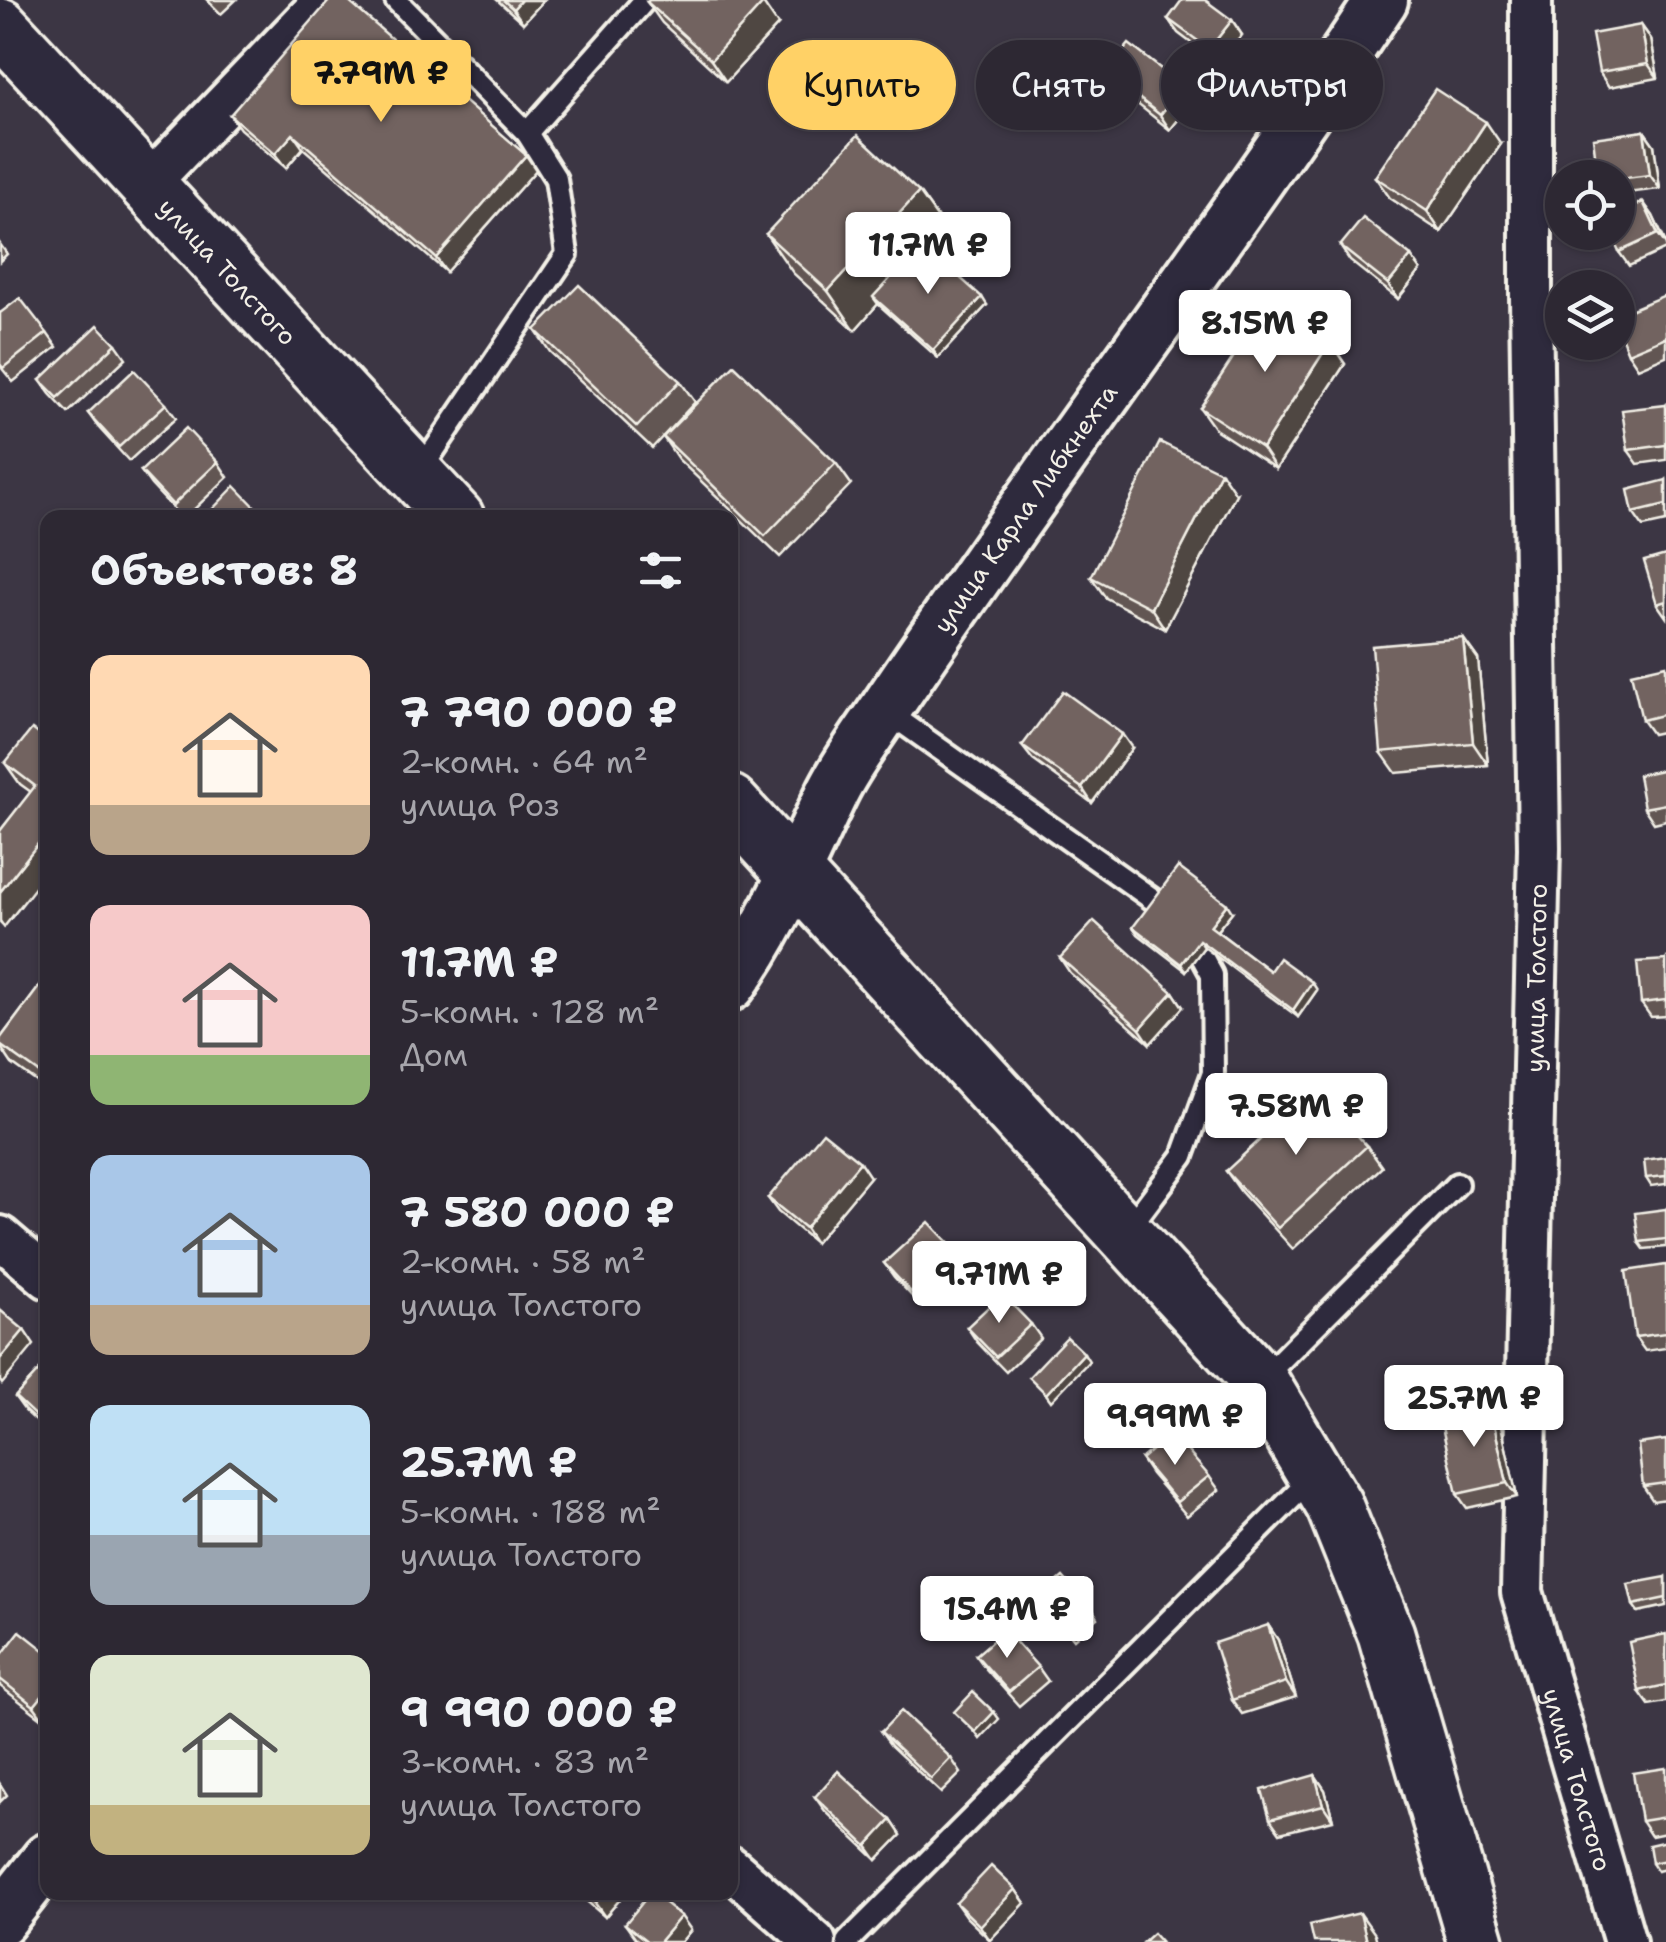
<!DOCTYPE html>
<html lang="ru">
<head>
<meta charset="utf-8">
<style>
	:root { --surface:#2d2833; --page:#35303b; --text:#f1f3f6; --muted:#a7a6ac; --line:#48444e; --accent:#ffd166 }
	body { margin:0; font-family:"Shantell Sans",sans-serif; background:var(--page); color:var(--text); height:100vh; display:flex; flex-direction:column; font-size:38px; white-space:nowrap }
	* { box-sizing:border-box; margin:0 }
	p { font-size:32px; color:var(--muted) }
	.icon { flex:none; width:55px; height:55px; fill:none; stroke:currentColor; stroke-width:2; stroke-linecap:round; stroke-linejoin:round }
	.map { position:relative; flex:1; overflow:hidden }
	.details { position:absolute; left:40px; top:510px; width:698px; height:1390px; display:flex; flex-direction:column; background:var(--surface); border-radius:20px; box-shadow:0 2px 8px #0004,0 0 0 2px var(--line) }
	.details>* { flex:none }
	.banner { position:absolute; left:768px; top:40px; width:748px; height:90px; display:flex; gap:20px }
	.fabs { position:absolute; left:1545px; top:160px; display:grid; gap:20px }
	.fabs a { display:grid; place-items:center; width:90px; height:90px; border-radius:50%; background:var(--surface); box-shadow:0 2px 8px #0004,0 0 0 2px var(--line); font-size:50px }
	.price { position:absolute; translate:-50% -85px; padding:0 22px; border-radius:10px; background:#fff; color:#222; font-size:32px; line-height:65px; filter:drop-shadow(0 2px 5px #0008) }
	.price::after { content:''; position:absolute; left:50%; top:60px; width:30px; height:22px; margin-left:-15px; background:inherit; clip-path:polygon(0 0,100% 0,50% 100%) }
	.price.selected { background:var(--accent); color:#111 }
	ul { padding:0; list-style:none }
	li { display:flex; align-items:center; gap:30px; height:250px; padding:0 50px }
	li span { display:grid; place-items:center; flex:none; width:280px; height:200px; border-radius:20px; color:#555 }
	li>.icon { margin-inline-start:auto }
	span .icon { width:120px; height:120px; fill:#fffc; stroke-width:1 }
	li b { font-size:42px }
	h2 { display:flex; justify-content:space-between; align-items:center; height:120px; padding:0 50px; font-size:42px }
	.pill { padding:0 35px; border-radius:45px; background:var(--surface); box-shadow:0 2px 8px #0004,0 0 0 2px var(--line); font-size:35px; line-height:90px }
	.pill.selected { background:var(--accent); color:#111 }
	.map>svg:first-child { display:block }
</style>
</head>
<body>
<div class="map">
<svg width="1666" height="1942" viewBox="0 0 1666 1942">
	<rect width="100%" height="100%" fill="#3c3644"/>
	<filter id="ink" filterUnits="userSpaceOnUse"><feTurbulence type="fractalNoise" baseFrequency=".01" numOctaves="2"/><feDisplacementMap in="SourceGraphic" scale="20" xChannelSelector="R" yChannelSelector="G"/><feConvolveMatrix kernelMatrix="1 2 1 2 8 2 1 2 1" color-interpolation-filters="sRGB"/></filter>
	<g filter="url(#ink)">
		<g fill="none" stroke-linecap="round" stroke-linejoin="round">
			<g stroke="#f4f1e8" stroke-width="28">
				<g id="service">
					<polyline points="396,0 527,133 556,179 567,254 418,474"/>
					<polyline points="527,133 645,0"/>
					<polyline points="886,711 1182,920 1212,975 1213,1073 1183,1156 1126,1232"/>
					<polyline points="1262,1379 1457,1184"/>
					<polyline points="847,1942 1313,1477"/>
				</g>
			</g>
			<g stroke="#f4f1e8" stroke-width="48">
				<g id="minor">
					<path id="s1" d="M1531 0V298L1539 848 1522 1592 1625 1942"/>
					<polyline points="147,185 325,0"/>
					<polyline points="0,1237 48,1278"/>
					<polyline points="730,1867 815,1942"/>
				</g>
			</g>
			<g stroke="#f4f1e8" stroke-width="58">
				<g id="tertiary">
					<path id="s2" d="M730 985C773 926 801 857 833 791 847 763 868 735 886 708 1047 469 1222 240 1382 0"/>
					<polyline points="0,1920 48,1859"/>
				</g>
			</g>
			<g stroke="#f4f1e8" stroke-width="62">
				<g id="secondary">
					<path id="s3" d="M0 26 456 518"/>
					<polyline points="730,803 1260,1381 1334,1505 1386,1634 1476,1942"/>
				</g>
			</g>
			<use href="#service" stroke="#2f2a3d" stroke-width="20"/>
			<use href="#minor" stroke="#2f2a3d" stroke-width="40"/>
			<use href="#tertiary" stroke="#2f2a3d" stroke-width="50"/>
			<use href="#secondary" stroke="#2f2a3d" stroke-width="55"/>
		</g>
		<g fill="#625653" stroke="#f4f1e8" stroke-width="2.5">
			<polygon points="207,0 236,0 221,14"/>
			<polygon points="497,0 544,0 523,23"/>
			<polygon points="647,2 778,25 726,82 662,23"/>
			<polygon points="1168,19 1232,20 1242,35 1219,64 1178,33"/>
			<polygon points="1641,25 1651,39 1658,78 1609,87 1599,72"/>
			<polygon points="1106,72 1193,101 1170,130 1116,87"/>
			<polygon points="230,115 536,170 446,272 303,148 286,168 240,129"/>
			<polygon points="1644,131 1654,145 1660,189 1618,194 1618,178"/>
			<polygon points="1501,144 1441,232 1390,198 1375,177"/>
			<polygon points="919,192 947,231 929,250 987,305 938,358 878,304 855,330 793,273 766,234"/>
			<polygon points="1643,202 1653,216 1666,243 1666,249 1629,266 1619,252"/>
			<polygon points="0,244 7,254 0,261"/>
			<polygon points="1340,246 1421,270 1398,299 1350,261"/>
			<polygon points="1666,296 1666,356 1638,368 1628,353"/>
			<polygon points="0,313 47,333 57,347 13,382 0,366"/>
			<polygon points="535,330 680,381 695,402 652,448 550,352"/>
			<polygon points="1330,342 1345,364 1276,469 1215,429 1200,408"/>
			<polygon points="116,344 126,358 68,413 50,394 40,380"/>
			<polygon points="166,404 176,418 129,461 98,427 88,413"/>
			<polygon points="1666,405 1666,460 1638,464 1628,450"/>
			<polygon points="663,437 836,463 851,484 780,557 678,459"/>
			<polygon points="218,462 228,477 185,518 182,518 151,485 141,471"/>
			<polygon points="1666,480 1666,522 1643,527 1633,513"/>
			<polygon points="1236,494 1165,629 1106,598 1091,577"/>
			<polygon points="1666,555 1666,617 1657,604"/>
			<polygon points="1463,638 1478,659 1488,765 1396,773 1381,752"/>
			<polygon points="1666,665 1666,731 1652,734 1642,720"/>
			<polygon points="48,741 4,927 0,923 0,831 31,792 20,784 5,763"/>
			<polygon points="1022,746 1132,748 1092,803 1033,760"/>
			<polygon points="1666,769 1666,820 1654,823 1644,808"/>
			<polygon points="1232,912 1217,931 1270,971 1317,990 1298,1017 1204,947 1186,971 1138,934 1133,927"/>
			<polygon points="1060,958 1173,992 1183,1007 1150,1044 1070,973"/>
			<polygon points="1666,960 1666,1016 1651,1017 1641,1003"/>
			<polygon points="48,975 48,1090 12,1064 0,1046 0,1039"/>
			<polygon points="1367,1146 1382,1167 1293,1249 1241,1192 1226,1171"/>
			<polygon points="1666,1157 1666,1184 1651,1186 1646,1178"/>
			<polygon points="870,1177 815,1243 778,1212 768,1198"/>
			<polygon points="1666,1209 1666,1247 1644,1249 1639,1242"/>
			<polygon points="956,1251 966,1265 921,1306 894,1277 884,1263"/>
			<polygon points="1666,1265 1666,1348 1645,1351 1635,1337"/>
			<polygon points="1031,1324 1041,1338 1006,1372 977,1342 967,1327"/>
			<polygon points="47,1362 48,1432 25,1411 15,1397"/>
			<polygon points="1490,1407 1500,1421 1517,1497 1467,1508 1457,1494"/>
			<polygon points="1666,1440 1666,1499 1653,1501 1643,1486"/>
			<polygon points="1141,1459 1209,1476 1219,1490 1187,1516 1151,1474"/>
			<polygon points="1666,1577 1666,1606 1638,1612 1633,1605"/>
			<polygon points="1039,1597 1093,1610 1098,1618 1074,1639"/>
			<polygon points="1268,1625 1278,1640 1296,1697 1242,1714 1232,1700"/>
			<polygon points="1666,1634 1666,1702 1649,1705 1639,1691"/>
			<polygon points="976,1655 1038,1667 1048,1681 1019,1706 986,1669"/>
			<polygon points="0,1657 44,1720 0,1686"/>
			<polygon points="881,1732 951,1758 961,1773 941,1793 891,1746"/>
			<polygon points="1666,1768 1666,1833 1651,1836 1641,1821"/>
			<polygon points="1315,1775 1325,1790 1333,1820 1280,1833 1270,1819"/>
			<polygon points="0,1784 7,1795 0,1802"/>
			<polygon points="815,1797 891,1820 901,1835 877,1860 825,1811"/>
			<polygon points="1666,1841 1666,1869 1657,1871 1652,1863"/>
			<polygon points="1015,1889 1025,1903 990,1940 966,1917 956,1903"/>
			<polygon points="576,1892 626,1892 605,1917"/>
			<polygon points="625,1924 691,1930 681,1942 640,1942 635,1938"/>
		</g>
		<g fill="#504643" stroke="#f4f1e8" stroke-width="2.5">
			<polygon points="521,0 544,0 523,23 513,9"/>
			<polygon points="763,3 778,25 726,82 711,60"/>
			<polygon points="1232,20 1242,35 1219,64 1209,49"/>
			<polygon points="1641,25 1651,39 1658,78 1648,64"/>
			<polygon points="1183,86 1193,101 1170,130 1160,115"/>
			<polygon points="1486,122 1501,144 1441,232 1427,211"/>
			<polygon points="1644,131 1654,145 1660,189 1650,175"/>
			<polygon points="293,134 303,148 286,168 275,154"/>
			<polygon points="526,155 536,170 446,272 436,258"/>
			<polygon points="919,192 947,231 880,303 873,297 878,304 855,330 828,291"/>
			<polygon points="1643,202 1653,216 1666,245 1658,234"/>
			<polygon points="1411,256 1421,270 1398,299 1388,284"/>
			<polygon points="982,297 987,305 938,358 933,350"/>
			<polygon points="1330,342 1345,364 1276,469 1262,448"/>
			<polygon points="1221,472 1236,494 1165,629 1151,608"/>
			<polygon points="1463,638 1478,659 1488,765 1473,743"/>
			<polygon points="1122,734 1132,748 1092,803 1082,788"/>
			<polygon points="48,831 48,871 4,927 0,921 0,892"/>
			<polygon points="1227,904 1232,912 1215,933 1210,926"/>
			<polygon points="1199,940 1204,947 1186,971 1181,964"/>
			<polygon points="1312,982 1317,990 1298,1017 1293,1010"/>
			<polygon points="1173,992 1183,1007 1150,1044 1140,1029"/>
			<polygon points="860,1162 870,1177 815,1243 805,1228"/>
			<polygon points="24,1330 34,1345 2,1384 0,1381 0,1359"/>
			<polygon points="1084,1353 1089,1361 1051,1401 1046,1394"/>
			<polygon points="1490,1407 1500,1421 1517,1497 1507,1483"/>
			<polygon points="1268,1625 1278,1640 1296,1697 1286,1682"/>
			<polygon points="48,1689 48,1716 44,1720 34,1706"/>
			<polygon points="994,1712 999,1719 980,1739 975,1732"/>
			<polygon points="1315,1775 1325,1790 1333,1820 1323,1805"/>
			<polygon points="891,1820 901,1835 877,1860 867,1846"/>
			<polygon points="1015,1889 1025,1903 990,1940 980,1926"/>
			<polygon points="604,1892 626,1892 605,1917 595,1903"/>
			<polygon points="1360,1913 1375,1934 1377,1942 1367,1942"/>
			<polygon points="681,1916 691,1930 681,1942 659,1942"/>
		</g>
		<g fill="#726460" stroke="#f4f1e8" stroke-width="2.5">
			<polygon points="330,0 347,0 526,155 436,258 293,134 275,154 230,115"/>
			<polygon points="503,0 521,0 513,9"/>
			<polygon points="649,0 760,0 763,3 711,60 647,2"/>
			<polygon points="1182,0 1205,0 1232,20 1209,49 1168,19"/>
			<polygon points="1641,25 1648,64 1599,72 1592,34"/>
			<polygon points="1129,44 1183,86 1160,115 1106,72"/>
			<polygon points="1435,89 1486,122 1427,211 1375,177"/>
			<polygon points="1644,131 1650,175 1618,179 1598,178 1593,138"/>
			<polygon points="858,135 919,192 828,291 766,234"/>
			<polygon points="1643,202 1658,234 1619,252 1610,232 1618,232 1618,214"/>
			<polygon points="1363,218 1411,256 1388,284 1340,246"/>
			<polygon points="922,244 982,297 933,350 873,297"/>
			<polygon points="579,285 680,381 637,427 535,330"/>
			<polygon points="1665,295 1666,337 1628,353 1618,329 1618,315"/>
			<polygon points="20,298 47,333 3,368 0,364 0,313"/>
			<polygon points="1269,303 1330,342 1262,448 1200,408"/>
			<polygon points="98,325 116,344 58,398 40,380"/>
			<polygon points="734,365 836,463 765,536 663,437"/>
			<polygon points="134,370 166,404 119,447 88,413"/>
			<polygon points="1666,405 1666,445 1628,450 1622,410"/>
			<polygon points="186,428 218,462 173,505 141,471"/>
			<polygon points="1160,442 1221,472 1151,608 1091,577"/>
			<polygon points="1666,480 1666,505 1633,513 1628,490"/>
			<polygon points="235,486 266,518 204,518"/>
			<polygon points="1666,555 1666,601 1657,604 1644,561"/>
			<polygon points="1463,638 1473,743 1381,752 1372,646"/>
			<polygon points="1666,665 1666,714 1642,720 1631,673"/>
			<polygon points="1063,691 1122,734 1082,788 1022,746"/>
			<polygon points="32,729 48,741 48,831 0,892 0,831 35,786 5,763"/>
			<polygon points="1666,769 1666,804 1644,808 1638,775"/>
			<polygon points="1178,867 1227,904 1210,926 1270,971 1279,958 1312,982 1293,1010 1199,940 1181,964 1133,927"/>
			<polygon points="1094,921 1173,992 1140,1029 1060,958"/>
			<polygon points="1666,960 1666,1000 1641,1003 1637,962"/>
			<polygon points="48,975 48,1079 0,1045 0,1039"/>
			<polygon points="1315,1089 1367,1146 1278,1228 1226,1171"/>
			<polygon points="823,1132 860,1162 805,1228 768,1198"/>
			<polygon points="1666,1157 1666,1176 1646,1178 1644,1160"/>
			<polygon points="1666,1209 1666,1239 1639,1242 1635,1213"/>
			<polygon points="929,1222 956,1251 911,1292 884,1263"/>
			<polygon points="1666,1265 1666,1333 1635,1337 1626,1271"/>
			<polygon points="1002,1294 1031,1324 996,1357 967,1327"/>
			<polygon points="0,1310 24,1330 0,1359"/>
			<polygon points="1067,1337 1084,1353 1046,1394 1029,1377"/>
			<polygon points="47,1362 48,1423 45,1425 15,1397"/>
			<polygon points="1490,1407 1507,1483 1457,1494 1440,1418"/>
			<polygon points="1172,1433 1209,1476 1177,1502 1141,1459"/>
			<polygon points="1666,1440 1666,1483 1643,1486 1638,1444"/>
			<polygon points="1063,1577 1093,1610 1069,1632 1039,1597"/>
			<polygon points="1666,1577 1666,1598 1633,1605 1628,1584"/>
			<polygon points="1268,1625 1286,1682 1232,1700 1214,1643"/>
			<polygon points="1005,1630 1038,1667 1009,1692 976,1655"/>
			<polygon points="20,1631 48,1653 48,1689 34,1706 0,1679 0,1657"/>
			<polygon points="1666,1634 1666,1685 1639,1691 1629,1642"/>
			<polygon points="973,1692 994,1712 975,1732 954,1712"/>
			<polygon points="901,1711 951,1758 931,1779 881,1732"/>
			<polygon points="1666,1768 1666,1817 1641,1821 1633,1773"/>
			<polygon points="838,1771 891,1820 867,1846 815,1797"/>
			<polygon points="1315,1775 1323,1805 1270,1819 1262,1790"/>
			<polygon points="1666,1841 1666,1860 1652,1863 1649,1845"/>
			<polygon points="991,1866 1015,1889 980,1926 956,1903"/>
			<polygon points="583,1892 604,1892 595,1903"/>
			<polygon points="651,1892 681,1916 659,1942 648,1942 625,1924"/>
			<polygon points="1360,1913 1367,1942 1314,1942 1310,1925"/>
			<polygon points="1153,1933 1161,1942 1143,1942"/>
		</g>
	</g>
	<g text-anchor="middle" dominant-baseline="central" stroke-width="8" stroke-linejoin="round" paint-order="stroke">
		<g font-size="25" fill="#f4f1e8" stroke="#2f2a3d">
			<text stroke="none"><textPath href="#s3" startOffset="335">улица Толстого</textPath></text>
			<text stroke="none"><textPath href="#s2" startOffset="562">улица Карла Либкнехта</textPath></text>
			<text transform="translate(1536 978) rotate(-89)">улица Толстого</text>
			<text stroke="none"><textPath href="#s1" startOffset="1788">улица Толстого</textPath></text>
		</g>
	</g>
</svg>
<div class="fabs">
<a><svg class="icon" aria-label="locate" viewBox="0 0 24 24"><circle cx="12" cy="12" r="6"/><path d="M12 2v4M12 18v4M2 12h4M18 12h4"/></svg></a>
<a><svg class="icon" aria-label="layers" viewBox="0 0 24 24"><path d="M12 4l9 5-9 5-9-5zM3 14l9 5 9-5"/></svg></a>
</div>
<b class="price selected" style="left:381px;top:125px">7.79M ₽</b>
<b class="price" style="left:928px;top:297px">11.7M ₽</b>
<b class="price" style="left:1265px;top:375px">8.15M ₽</b>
<b class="price" style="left:1296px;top:1158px">7.58M ₽</b>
<b class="price" style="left:999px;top:1326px">9.71M ₽</b>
<b class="price" style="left:1474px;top:1450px">25.7M ₽</b>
<b class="price" style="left:1175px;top:1468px">9.99M ₽</b>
<b class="price" style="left:1007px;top:1661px">15.4M ₽</b>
<div class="banner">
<a class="pill selected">Купить</a>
<a class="pill">Снять</a>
<a class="pill">Фильтры</a>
</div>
<section class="details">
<h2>Объектов: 8<svg class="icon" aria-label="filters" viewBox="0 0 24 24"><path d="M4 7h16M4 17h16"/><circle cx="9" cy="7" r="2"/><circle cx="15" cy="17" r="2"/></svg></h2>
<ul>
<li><span style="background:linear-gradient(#ffd9b3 75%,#b9a48a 0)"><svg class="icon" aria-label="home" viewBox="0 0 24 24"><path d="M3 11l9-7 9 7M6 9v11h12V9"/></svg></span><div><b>7 790 000 ₽</b><p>2-комн. · 64 m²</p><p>улица Роз</p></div></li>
<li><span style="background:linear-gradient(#f6c9c9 75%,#8fb573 0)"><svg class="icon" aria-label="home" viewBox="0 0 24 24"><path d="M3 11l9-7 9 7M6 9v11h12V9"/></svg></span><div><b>11.7M ₽</b><p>5-комн. · 128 m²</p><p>Дом</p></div></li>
<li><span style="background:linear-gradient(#a9c7e8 75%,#b9a48a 0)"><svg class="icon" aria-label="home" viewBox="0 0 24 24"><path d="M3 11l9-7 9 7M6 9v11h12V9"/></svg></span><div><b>7 580 000 ₽</b><p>2-комн. · 58 m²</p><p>улица Толстого</p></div></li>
<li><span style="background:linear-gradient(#bfe0f5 65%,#9aa5b1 0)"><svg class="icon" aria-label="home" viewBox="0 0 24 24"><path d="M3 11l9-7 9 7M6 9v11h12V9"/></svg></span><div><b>25.7M ₽</b><p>5-комн. · 188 m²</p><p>улица Толстого</p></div></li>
<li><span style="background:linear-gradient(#dfe7d0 75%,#c2b280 0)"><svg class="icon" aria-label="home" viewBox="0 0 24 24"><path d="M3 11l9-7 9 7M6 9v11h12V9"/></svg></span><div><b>9 990 000 ₽</b><p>3-комн. · 83 m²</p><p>улица Толстого</p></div></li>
</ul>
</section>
</div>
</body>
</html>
